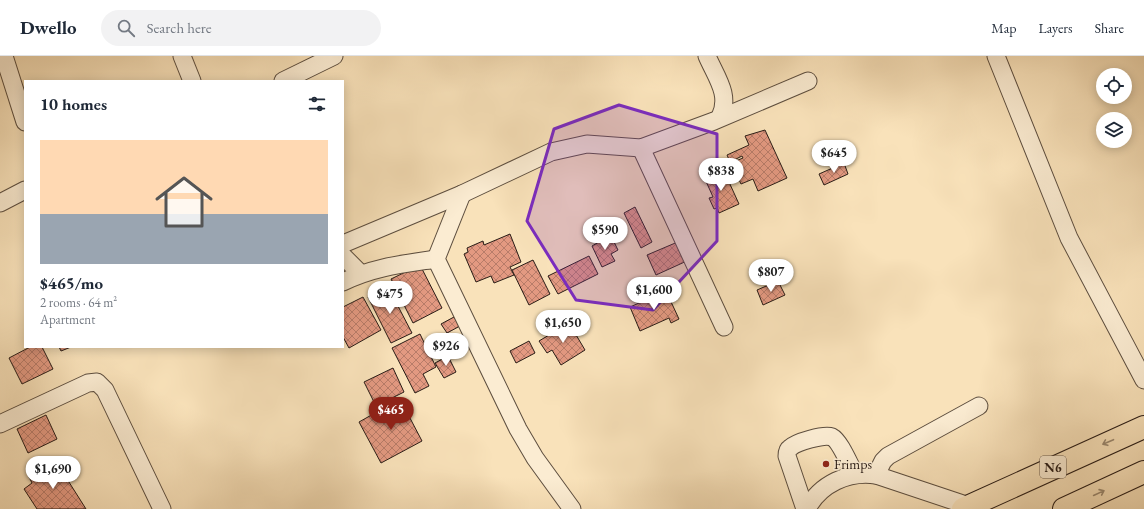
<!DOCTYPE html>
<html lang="en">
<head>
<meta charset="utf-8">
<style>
	:root { --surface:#fff; --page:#f2f2f3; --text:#1f2937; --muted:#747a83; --line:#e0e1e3; --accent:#8f2418 }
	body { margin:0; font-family:"EB Garamond",serif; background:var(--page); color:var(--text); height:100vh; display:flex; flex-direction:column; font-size:15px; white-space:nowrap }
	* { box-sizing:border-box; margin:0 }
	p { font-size:13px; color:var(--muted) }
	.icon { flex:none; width:22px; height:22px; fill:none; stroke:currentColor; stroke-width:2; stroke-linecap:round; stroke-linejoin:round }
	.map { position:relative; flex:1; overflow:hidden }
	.sheet { position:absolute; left:24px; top:24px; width:320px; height:268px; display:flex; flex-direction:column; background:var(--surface); border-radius:0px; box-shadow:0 2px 10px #0003 }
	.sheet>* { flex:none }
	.controls { position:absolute; left:1096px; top:12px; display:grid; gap:8px }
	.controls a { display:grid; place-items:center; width:36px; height:36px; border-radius:50%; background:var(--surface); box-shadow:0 2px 10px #0003; font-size:20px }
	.price { position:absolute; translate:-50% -34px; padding:0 9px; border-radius:14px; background:#fff; color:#222; font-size:13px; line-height:26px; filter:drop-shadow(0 1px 2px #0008) }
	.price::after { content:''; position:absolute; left:50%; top:24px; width:12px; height:9px; margin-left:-6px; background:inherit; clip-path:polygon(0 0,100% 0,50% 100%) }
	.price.selected { background:var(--accent); color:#fff }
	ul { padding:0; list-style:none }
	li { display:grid; align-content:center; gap:8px; height:212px; padding:0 16px }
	li span { display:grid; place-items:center; height:124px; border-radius:0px; color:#555 }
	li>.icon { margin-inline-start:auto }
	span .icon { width:72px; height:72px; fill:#fffc; stroke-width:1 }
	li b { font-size:17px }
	h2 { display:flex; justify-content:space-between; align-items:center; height:48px; padding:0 16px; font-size:17px }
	header { display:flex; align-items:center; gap:24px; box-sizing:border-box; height:56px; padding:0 20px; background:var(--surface); border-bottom:1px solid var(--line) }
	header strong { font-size:19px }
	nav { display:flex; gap:22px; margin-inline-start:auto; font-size:14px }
	.search { width:280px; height:36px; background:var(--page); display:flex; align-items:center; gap:10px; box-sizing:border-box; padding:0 14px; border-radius:22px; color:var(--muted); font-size:15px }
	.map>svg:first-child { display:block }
</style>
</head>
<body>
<header>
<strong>Dwello</strong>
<div class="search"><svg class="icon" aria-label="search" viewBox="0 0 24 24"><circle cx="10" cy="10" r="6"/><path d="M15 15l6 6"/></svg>Search here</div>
<nav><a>Map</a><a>Layers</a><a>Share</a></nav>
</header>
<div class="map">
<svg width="1144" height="453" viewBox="0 0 1144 453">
	<defs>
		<pattern id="building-cross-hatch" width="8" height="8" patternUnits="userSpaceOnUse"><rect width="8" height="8" fill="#e39981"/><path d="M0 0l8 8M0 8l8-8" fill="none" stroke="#b87c69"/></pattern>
	</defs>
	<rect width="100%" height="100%" fill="#f9e2ba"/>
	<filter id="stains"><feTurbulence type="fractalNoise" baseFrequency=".005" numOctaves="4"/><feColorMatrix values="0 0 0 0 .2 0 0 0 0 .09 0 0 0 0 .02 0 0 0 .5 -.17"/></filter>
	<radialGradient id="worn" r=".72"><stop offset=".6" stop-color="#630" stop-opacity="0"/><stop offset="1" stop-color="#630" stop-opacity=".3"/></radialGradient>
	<g fill="url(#building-cross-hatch)" stroke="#291c16">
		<polygon points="765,74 787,122 758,135 753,123 741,128 731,107 743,102 742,100 730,106 727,99 749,89 745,80"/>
		<polygon points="844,107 848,118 824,129 819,118"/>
		<polygon points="724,115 739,148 719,157 717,152 714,153 709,142 713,141 705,123"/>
		<polygon points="635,151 652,186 641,192 624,157"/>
		<polygon points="510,178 521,206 510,211 514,219 494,227 491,220 476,226 464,198 468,196 467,192 483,185 484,189"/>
		<polygon points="612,182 618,194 611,198 615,205 602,211 592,190 604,183 605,185"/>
		<polygon points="680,185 689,204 656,219 647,199"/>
		<polygon points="589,200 598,218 558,238 548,220"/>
		<polygon points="533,204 550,238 529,249 512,214"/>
		<polygon points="420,209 442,252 413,267 391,223"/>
		<polygon points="778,225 785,239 763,249 757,234"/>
		<polygon points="388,231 412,277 391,287 368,241"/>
		<polygon points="666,235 679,263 671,267 669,262 640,275 630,251"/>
		<polygon points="363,241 381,274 349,292 343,281 343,251"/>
		<polygon points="562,257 567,266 556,272 551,263"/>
		<polygon points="454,261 460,270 447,277 441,268"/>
		<polygon points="569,267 585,294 561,309 552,294 547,297 539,285"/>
		<polygon points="420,278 436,311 423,318 429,330 415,337 392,292"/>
		<polygon points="529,285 535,297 516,307 510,295"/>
		<polygon points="30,291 42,291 53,313 22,328 9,302"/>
		<polygon points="59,291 71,291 61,295"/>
		<polygon points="448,300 456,316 444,322 435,307"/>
		<polygon points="393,312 404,336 376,350 364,326"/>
		<polygon points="400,343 422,385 381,407 359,366"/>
		<polygon points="46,359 57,383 28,397 17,373"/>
		<polygon points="55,404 86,453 37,453 24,433 32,427 29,421"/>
	</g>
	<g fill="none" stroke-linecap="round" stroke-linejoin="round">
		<g stroke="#5d4e3f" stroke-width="19">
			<g id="minor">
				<polyline points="4,0 25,66"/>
				<polyline points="182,0 192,25"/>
				<path d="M707 0C716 21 731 39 720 61"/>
				<polyline points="996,0 1069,182 1144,324"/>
				<polyline points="283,25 334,0"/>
				<polyline points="641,92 724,271"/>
				<polyline points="462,138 436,203 518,373 535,402 572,453"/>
				<polyline points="0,147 25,134"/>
				<polyline points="343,188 462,138 551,96 587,88 641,92 714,65 808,25"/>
				<polyline points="343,200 360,217"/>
				<path d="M343 226C373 211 403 208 436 203"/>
				<polyline points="0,368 88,327 97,326 105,334 162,453"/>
				<polyline points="876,419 883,405 888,400 979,350"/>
				<path d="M805 453 787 400C787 397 787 394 790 392 796 386 824 378 832 381 840 385 850 410 855 418"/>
				<path d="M807 453C820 428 848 415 876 419L969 450"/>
			</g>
		</g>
		<g stroke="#291c16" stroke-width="24">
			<g id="highway">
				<polyline points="963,453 1144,371"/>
				<polyline points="1064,453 1144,416"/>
			</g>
		</g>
		<use href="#minor" stroke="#fbecd2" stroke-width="17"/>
		<use href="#highway" stroke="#f9e2ba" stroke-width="22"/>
	</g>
	<defs><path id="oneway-shaft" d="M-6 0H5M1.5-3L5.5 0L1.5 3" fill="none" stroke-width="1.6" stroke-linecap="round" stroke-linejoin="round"/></defs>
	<g stroke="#9b8970">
		<use href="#oneway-shaft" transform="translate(1108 386) rotate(157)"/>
		<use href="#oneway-shaft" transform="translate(1099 437) rotate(-25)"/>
	</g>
	<path fill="#7b2cbf" fill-opacity="0.2" stroke="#7b2cbf" stroke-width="3" stroke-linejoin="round" d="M619 49 717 78V185L653 254 576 244 527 165 554 73Z"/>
	<circle fill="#8f2418" stroke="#fbecd2" stroke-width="1.5" cx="826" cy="408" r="4"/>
	<g text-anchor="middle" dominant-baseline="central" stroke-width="3" stroke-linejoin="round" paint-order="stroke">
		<rect fill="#fbecd2" stroke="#685a4e" stroke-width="1" x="1040" y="400" width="26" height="22" rx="3"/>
		<g font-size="13" font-weight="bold" fill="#291c16">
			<text x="1053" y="411">N6</text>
		</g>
		<g font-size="14" fill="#291c16" stroke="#fbecd2" text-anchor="start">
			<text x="834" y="408">Frimps</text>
		</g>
	</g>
	<rect width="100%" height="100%" filter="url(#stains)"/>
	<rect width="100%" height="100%" fill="url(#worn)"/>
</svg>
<div class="controls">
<a><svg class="icon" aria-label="locate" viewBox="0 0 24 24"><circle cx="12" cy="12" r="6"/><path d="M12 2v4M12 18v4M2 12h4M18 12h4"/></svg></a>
<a><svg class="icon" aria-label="layers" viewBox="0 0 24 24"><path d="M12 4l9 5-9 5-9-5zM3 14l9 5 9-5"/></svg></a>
</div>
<b class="price" style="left:834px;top:118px">$645</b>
<b class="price" style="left:721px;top:136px">$838</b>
<b class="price" style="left:605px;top:195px">$590</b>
<b class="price" style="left:771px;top:237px">$807</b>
<b class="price" style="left:654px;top:255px">$1,600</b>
<b class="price" style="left:390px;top:259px">$475</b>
<b class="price" style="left:563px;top:288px">$1,650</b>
<b class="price" style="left:446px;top:311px">$926</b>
<b class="price selected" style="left:391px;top:375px">$465</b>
<b class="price" style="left:53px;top:434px">$1,690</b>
<section class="sheet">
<h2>10 homes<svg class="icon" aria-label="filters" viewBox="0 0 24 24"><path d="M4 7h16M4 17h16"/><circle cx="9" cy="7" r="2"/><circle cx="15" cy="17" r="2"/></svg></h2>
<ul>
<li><span style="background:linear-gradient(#ffd9b3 60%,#9aa5b1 0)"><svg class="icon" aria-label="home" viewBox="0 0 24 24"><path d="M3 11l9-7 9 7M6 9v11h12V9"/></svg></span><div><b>$465/mo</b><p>2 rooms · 64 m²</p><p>Apartment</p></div></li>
</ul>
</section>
</div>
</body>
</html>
